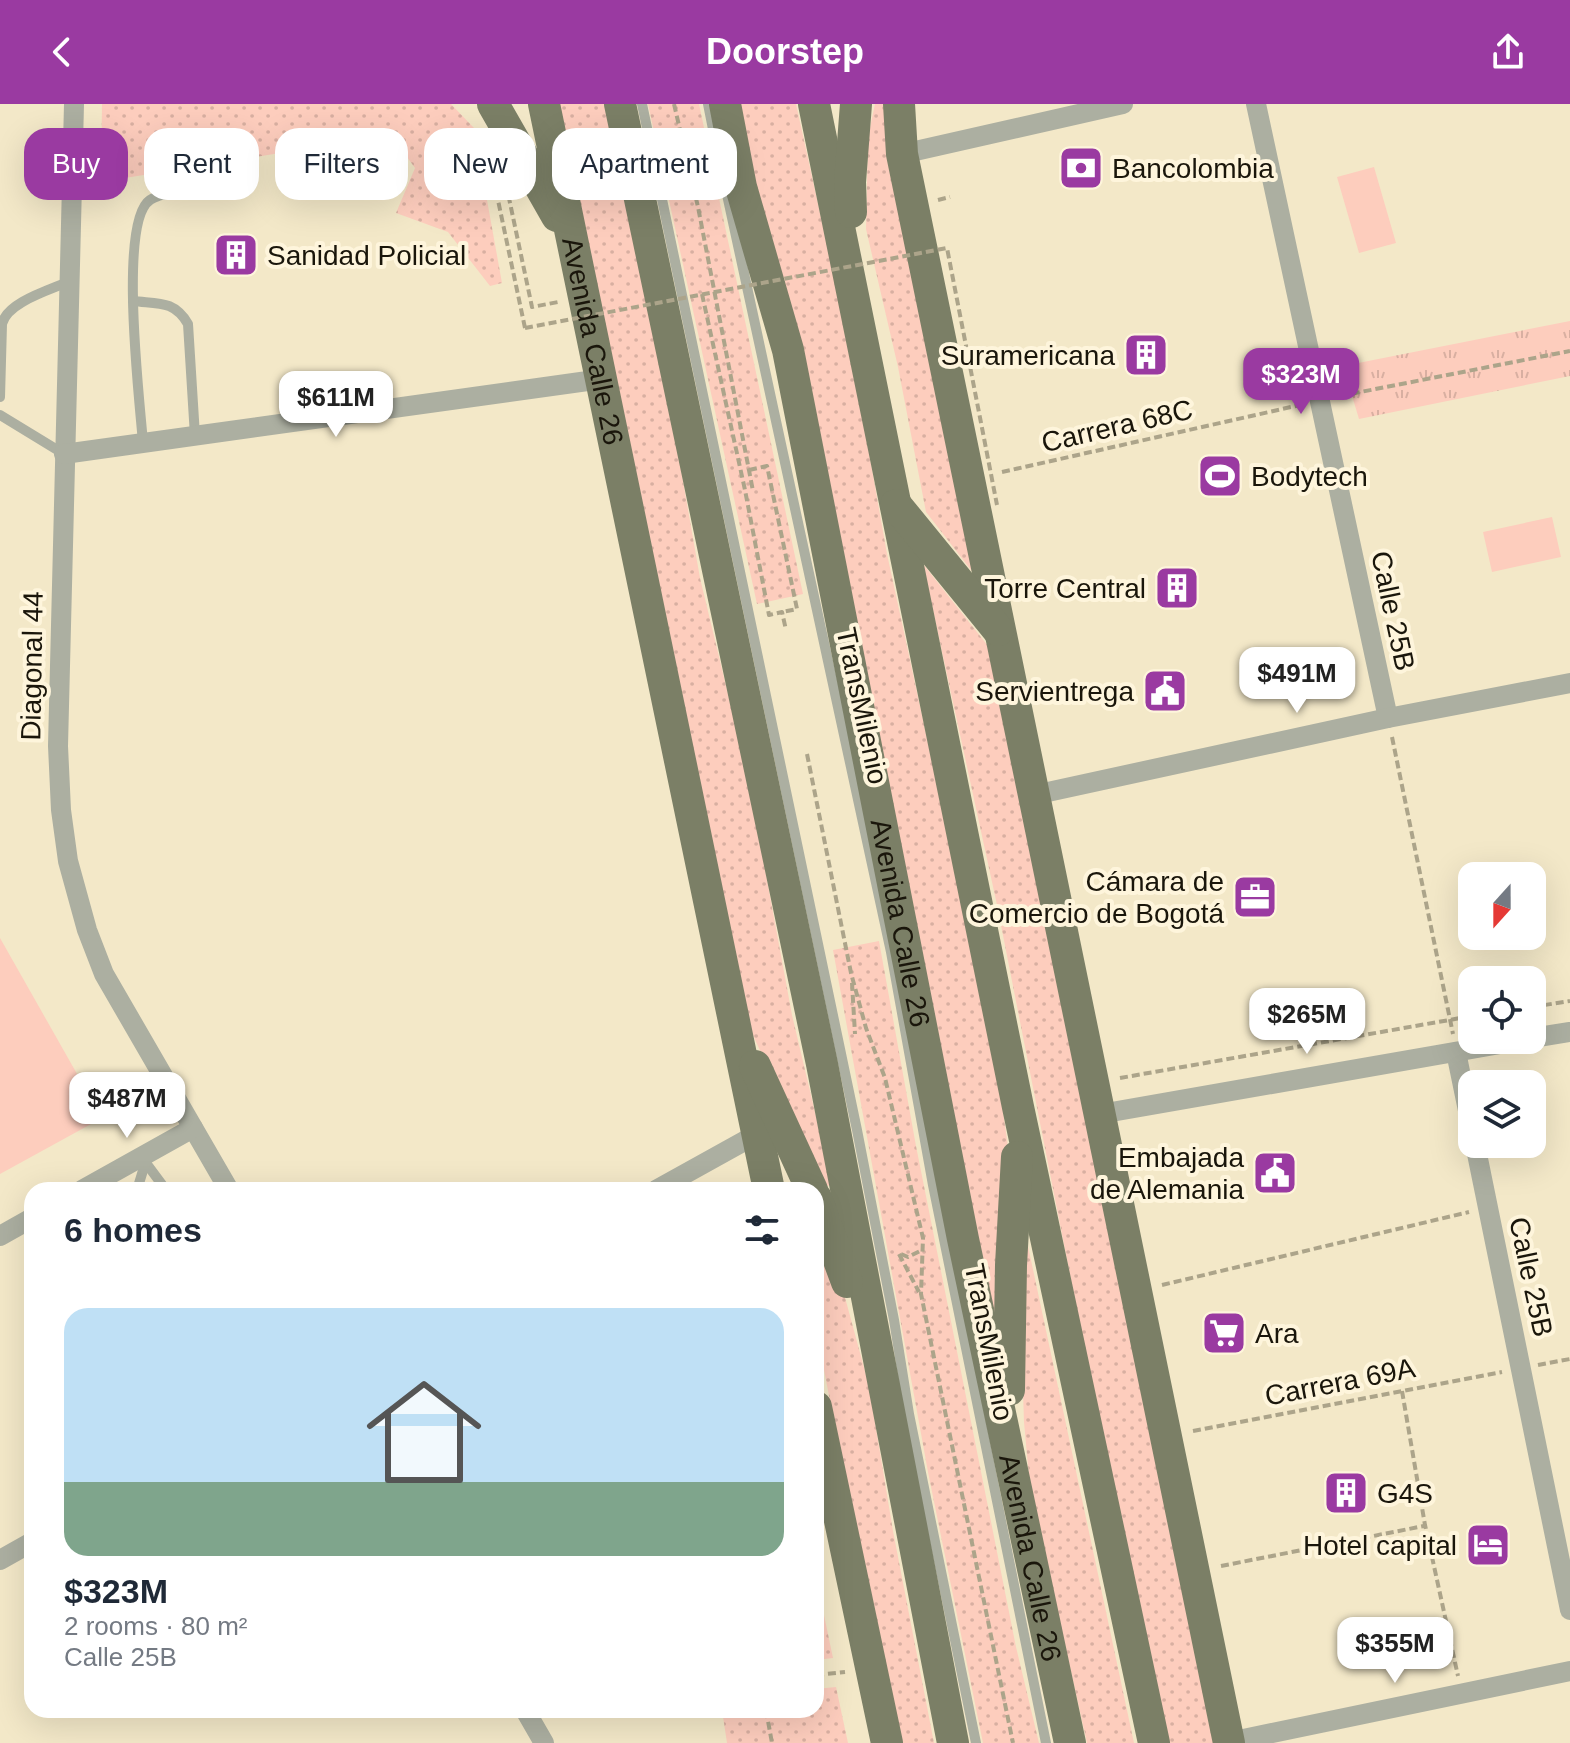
<!DOCTYPE html>
<html lang="en">
<head>
<meta charset="utf-8">
<style>
	:root { --surface:#fff; --page:#f6f6f7; --text:#1f2937; --muted:#747a83; --line:#e0e1e3; --accent:#9a3aa1 }
	body { margin:0; font-family:Arial,sans-serif; background:var(--page); color:var(--text); height:100vh; display:flex; flex-direction:column; font-size:30px; white-space:nowrap }
	* { box-sizing:border-box; margin:0 }
	p { font-size:26px; color:var(--muted) }
	.icon { flex:none; width:44px; height:44px; fill:none; stroke:currentColor; stroke-width:2; stroke-linecap:round; stroke-linejoin:round }
	.map { position:relative; flex:1; overflow:hidden }
	.side { position:absolute; left:24px; top:1078px; width:800px; height:536px; display:flex; flex-direction:column; background:var(--surface); border-radius:24px; box-shadow:0 8px 32px #0002 }
	.side>* { flex:none }
	.banner { position:absolute; left:24px; top:24px; width:800px; height:72px; display:flex; gap:16px }
	.needle { width:52px; rotate:201deg }
	.tools { position:absolute; left:1458px; top:758px; display:grid; gap:16px }
	.tools a { display:grid; place-items:center; width:88px; height:88px; border-radius:16px; background:var(--surface); box-shadow:0 8px 32px #0002; font-size:40px }
	.price { position:absolute; translate:-50% -68px; padding:0 18px; border-radius:16px; background:#fff; color:#222; font-size:26px; line-height:52px; filter:drop-shadow(0 2px 4px #0008) }
	.price::after { content:''; position:absolute; left:50%; top:48px; width:24px; height:18px; margin-left:-12px; background:inherit; clip-path:polygon(0 0,100% 0,50% 100%) }
	.price.active { background:var(--accent); color:#fff }
	ul { padding:0; list-style:none }
	li { display:grid; align-content:center; gap:16px; height:424px; padding:0 40px }
	li+li { border-top:2px solid var(--line) }
	li span { display:grid; place-items:center; height:248px; border-radius:24px; color:#555 }
	li>.icon { margin-inline-start:auto }
	span .icon { width:144px; height:144px; fill:#fffc; stroke-width:1 }
	li b { font-size:34px }
	h2 { display:flex; justify-content:space-between; align-items:center; height:96px; padding:0 40px; font-size:34px }
	.chip { padding:0 28px; border-radius:24px; background:var(--surface); box-shadow:0 8px 32px #0002; font-size:28px; line-height:72px }
	.chip.active { background:var(--accent); color:#fff }
	header { display:flex; justify-content:space-between; align-items:center; height:104px; padding:0 40px; background:var(--accent); color:#fff; font-size:36px; font-weight:800 }
	.map>svg:first-child { display:block }
</style>
</head>
<body>
<header><svg class="icon" aria-label="back" viewBox="0 0 24 24"><path d="M15 5l-7 7 7 7"/></svg>Doorstep<svg class="icon" aria-label="share" viewBox="0 0 24 24"><path d="M12 15V3M7 8l5-5 5 5M5 13v7h14v-7"/></svg></header>
<div class="map">
<svg width="1570" height="1639" viewBox="0 0 1570 1639">
	<defs>
		<pattern id="grass-dots" width="8" height="8" patternUnits="userSpaceOnUse" patternTransform="scale(2)"><rect width="8" height="8" fill="#fdcdbd"/><path d="M2 2h.1M6 6h.1" fill="none" stroke="#d8afa1" stroke-width="1.8" stroke-linecap="round"/></pattern>
		<pattern id="park-tufts" width="24" height="20" patternUnits="userSpaceOnUse" patternTransform="scale(2)"><rect width="24" height="20" fill="#fdcdbd"/><path d="M3 7l-1-3M5 7V3M7 7l1-3M15 17l-1-3M17 17v-4M19 17l1-3" fill="none" stroke="#d8afa1"/></pattern>
	</defs>
	<rect width="100%" height="100%" fill="#f3e8c8"/>
	<g fill="url(#grass-dots)">
		<polygon points="102,0 451,0 474,24 502,179 490,182 448,128 396,109 415,64 391,31 119,75 101,73"/>
		<polygon points="559,0 606,0 666,280 700,474 748,673 792,911 832,1080 823,1084 752,929"/>
		<polygon points="648,0 699,0 803,490 757,500"/>
		<polygon points="737,0 796,0 853,258 887,450 994,943 1008,1043 999,1233"/>
		<polygon points="875,0 891,0 985,484 926,408 898,263 866,125 868,33"/>
		<polygon points="923,460 992,547 1217,1639 1168,1639 1101,1328 997,801"/>
		<polygon points="879,837 916,1042 1016,1543 1039,1639 983,1639 928,1368 833,846"/>
		<polygon points="816,1115 840,1175 869,1282 893,1427 934,1639 898,1639 885,1584 816,1224"/>
		<polygon points="1025,1128 1134,1639 1087,1639 1030,1384 1024,1318 1020,1198"/>
		<polygon points="816,1473 833,1554 816,1556"/>
		<polygon points="836,1583 848,1639 727,1639 722,1606 816,1606 816,1585"/>
	</g>
	<polygon fill="url(#park-tufts)" points="1570,217 1570,272 1359,315 1343,262"/>
	<g fill="#fdcdbd">
		<polygon points="1374,63 1396,139 1359,149 1337,73"/>
		<polygon points="1552,413 1561,453 1492,468 1483,428"/>
		<polygon points="0,834 102,1014 0,1070"/>
	</g>
	<g fill="none" stroke-linecap="round" stroke-linejoin="round">
		<g stroke="#aca48a" stroke-width="4" stroke-dasharray="8 4" stroke-linecap="butt">
			<polyline points="674,0 698,103 753,387"/>
			<polyline points="486,45 495,82"/>
			<polyline points="938,96 950,93"/>
			<polyline points="702,190 745,386 769,511 782,508 786,526"/>
			<polyline points="525,224 495,82 506,80 532,203 558,198"/>
			<polyline points="1340,292 1570,247"/>
			<polyline points="749,366 767,362 797,505 782,508"/>
			<polyline points="1002,368 1300,301"/>
			<polyline points="1392,633 1453,930"/>
			<polyline points="807,650 851,869 866,924 885,974 923,1134 921,1190 1013,1639"/>
			<polyline points="852,879 855,930"/>
			<polyline points="1532,903 1570,897"/>
			<polyline points="1120,974 1472,912"/>
			<polyline points="899,1150 919,1188"/>
			<polyline points="901,1150 908,1153 922,1146"/>
			<polyline points="1162,1181 1469,1108"/>
			<polyline points="1538,1261 1570,1255"/>
			<polyline points="1402,1287 1425,1421 1458,1572"/>
			<polyline points="1193,1327 1502,1268"/>
			<polyline points="1221,1462 1424,1422"/>
			<polyline points="816,1571 845,1568"/>
			<polyline points="766,1606 772,1639"/>
		</g>
		<g stroke="#acafa1" stroke-width="10">
			<polyline points="642,0 857,1026 894,1216 909,1310 976,1639"/>
			<polyline points="708,0 722,70"/>
			<polyline points="726,86 891,848 933,1081 1046,1639"/>
			<path d="M133 197C158 200 174 196 188 220L195 332"/>
			<path d="M0 293 2 220C7 198 50 186 70 177"/>
			<polyline points="0,311 64,350"/>
			<path d="M143 339C140 299 118 117 150 96 164 86 222 81 242 78"/>
			<polyline points="146,1059 166,1086"/>
			<polyline points="137,1086 148,1050"/>
		</g>
		<g stroke="#acafa1" stroke-width="20">
			<polyline points="74,0 58,642 61,706 68,757 87,826 104,870 229,1086"/>
			<polyline points="1256,0 1388,614"/>
			<polyline points="902,50 1123,0"/>
			<polyline points="64,350 602,275"/>
			<polyline points="1034,691 1388,614 1570,579"/>
			<polyline points="1532,934 1570,928"/>
			<polyline points="1456,948 1472,1026"/>
			<polyline points="1100,1010 1523,936"/>
			<polyline points="1475,1040 1570,1506"/>
			<polyline points="82,1086 193,1024"/>
			<polyline points="656,1086 757,1030"/>
			<polyline points="0,1132 32,1114"/>
			<polyline points="0,1456 32,1438"/>
			<polyline points="525,1606 544,1639"/>
			<polyline points="1229,1638 1570,1567"/>
		</g>
		<g stroke="#7b7f66" stroke-width="32">
			<polyline points="493,0 557,112"/>
			<path id="s1" d="M544 0 769 1086"/>
			<polyline points="620,0 822,960 953,1639"/>
			<path id="s2" d="M725 0 741 83 788 246 963 1135 1070 1639"/>
			<polyline points="814,0 1018,1003 1154,1639"/>
			<polyline points="899,0 902,50 1229,1639"/>
			<polyline points="851,108 850,78 856,0"/>
			<polyline points="896,401 998,526"/>
			<polyline points="755,962 812,1086"/>
			<polyline points="816,1094 847,1178"/>
			<polyline points="1009,1286 1011,1161 1017,1053"/>
			<polyline points="816,1303 887,1639"/>
		</g>
		<polyline stroke="#aca48a" stroke-width="4" stroke-dasharray="8 4" stroke-linecap="butt" points="525,224 947,144 997,401"/>
	</g>
	<defs>
		<g id="bank-square" transform="scale(2.3)"><rect x="-9" y="-9" width="18" height="18" rx="4" fill="#9a3aa1" stroke="#fef5dc"/><path d="M-6-4H6V4H-6ZM0-2.3a2.3 2.3 0 1 0 0 4.6a2.3 2.3 0 1 0 0-4.6Z" fill="#fff"/></g>
		<g id="building-square" transform="scale(2.3)"><rect x="-9" y="-9" width="18" height="18" rx="4" fill="#9a3aa1" stroke="#fef5dc"/><path d="M-4-6H4V6H1V3H-1V6H-4ZM-2.5-4.3h1.7v1.8h-1.7ZM.8-4.3h1.7v1.8H.8ZM-2.5-1h1.7V.8h-1.7ZM.8-1h1.7V.8H.8Z" fill="#fff"/></g>
		<g id="stadium-square" transform="scale(2.3)"><rect x="-9" y="-9" width="18" height="18" rx="4" fill="#9a3aa1" stroke="#fef5dc"/><path d="M0-5a6.5 5 0 1 0 0 10a6.5 5 0 1 0 0-10ZM-3.5-1.8h7v3.6h-7Z" fill="#fff"/></g>
		<g id="civic-square" transform="scale(2.3)"><rect x="-9" y="-9" width="18" height="18" rx="4" fill="#9a3aa1" stroke="#fef5dc"/><path d="M-.6-6.5H3V-4.5H.6V-3L4-1V1h2V6H-6V1h2V-1L-.6-3ZM-1.2 2.5V6h2.4V2.5Z" fill="#fff"/></g>
		<g id="office-square" transform="scale(2.3)"><rect x="-9" y="-9" width="18" height="18" rx="4" fill="#9a3aa1" stroke="#fef5dc"/><path d="M-6-3h4V-5.5h4V-3h4V5H-6ZM-1-4.5V-3h2v-1.5ZM-6 0V1H6V0Z" fill="#fff"/></g>
		<g id="supermarket-square" transform="scale(2.3)"><rect x="-9" y="-9" width="18" height="18" rx="4" fill="#9a3aa1" stroke="#fef5dc"/><path d="M-6-5.5h2.5l.6 2H6L4.5 2H-2.5L-4.4-4H-6ZM-1.5 3.2a1.3 1.3 0 1 0 .1 0ZM3 3.2a1.3 1.3 0 1 0 .1 0Z" fill="#fff"/></g>
		<g id="hotel-square" transform="scale(2.3)"><rect x="-9" y="-9" width="18" height="18" rx="4" fill="#9a3aa1" stroke="#fef5dc"/><path d="M-6-4.5h1.5V1H6V5H4.5V3h-9V5H-6ZM-4 0a1.8 1.8 0 1 1 3.6 0ZM.5 0V-2.5h3Q6-2.5 6 0Z" fill="#fff"/></g>
	</defs>
	<g fill-rule="evenodd">
		<use href="#bank-square" x="1081" y="64"/>
		<use href="#building-square" x="236" y="151"/>
		<use href="#building-square" x="1146" y="251"/>
		<use href="#stadium-square" x="1220" y="372"/>
		<use href="#building-square" x="1177" y="484"/>
		<use href="#civic-square" x="1165" y="587"/>
		<use href="#office-square" x="1255" y="793"/>
		<use href="#civic-square" x="1275" y="1069"/>
		<use href="#supermarket-square" x="1224" y="1229"/>
		<use href="#building-square" x="1346" y="1389"/>
		<use href="#hotel-square" x="1488" y="1441"/>
	</g>
	<g text-anchor="middle" dominant-baseline="central" stroke-width="8" stroke-linejoin="round" paint-order="stroke">
		<g font-size="28" fill="#1a160b" stroke="#fef5dc" text-anchor="end">
			<text x="1112" y="64" text-anchor="start">Bancolombia</text>
			<text x="267" y="151" text-anchor="start">Sanidad Policial</text>
			<text x="1115" y="251">Suramericana</text>
			<text x="1251" y="372" text-anchor="start">Bodytech</text>
			<text x="1146" y="484">Torre Central</text>
			<text x="1134" y="587">Servientrega</text>
			<text x="1224" y="777">Cámara de<tspan x="1224" dy="32">Comercio de Bogotá</tspan></text>
			<text x="1244" y="1053">Embajada<tspan x="1244" dy="32">de Alemania</tspan></text>
			<text x="1255" y="1229" text-anchor="start">Ara</text>
			<text x="1377" y="1389" text-anchor="start">G4S</text>
			<text x="1457" y="1441">Hotel capital</text>
		</g>
		<g font-size="28" fill="#1a160b" stroke="#fef5dc">
			<text stroke="none"><textPath href="#s1" startOffset="242">Avenida Calle 26</textPath></text>
			<text transform="translate(1117 322) rotate(-13)">Carrera 68C</text>
			<text transform="translate(1393 507) rotate(78)">Calle 25B</text>
			<text transform="translate(32 562) rotate(-89)">Diagonal 44</text>
			<text transform="translate(862 602) rotate(78)">TransMilenio</text>
			<text stroke="none"><textPath href="#s2" startOffset="838">Avenida Calle 26</textPath></text>
			<text transform="translate(1531 1173) rotate(78)">Calle 25B</text>
			<text transform="translate(989 1238) rotate(79)">TransMilenio</text>
			<text transform="translate(1340 1278) rotate(-11)">Carrera 69A</text>
			<text stroke="none"><textPath href="#s2" startOffset="1486">Avenida Calle 26</textPath></text>
		</g>
	</g>
</svg>
<div class="tools">
<a><svg class="needle" viewBox="-14 -14 28 28"><path d="M0-13l5 13h-10z" fill="#e53935"/><path d="M0 13l5-13h-10z" fill="#747a83"/></svg></a>
<a><svg class="icon" aria-label="locate" viewBox="0 0 24 24"><circle cx="12" cy="12" r="6"/><path d="M12 2v4M12 18v4M2 12h4M18 12h4"/></svg></a>
<a><svg class="icon" aria-label="layers" viewBox="0 0 24 24"><path d="M12 4l9 5-9 5-9-5zM3 14l9 5 9-5"/></svg></a>
</div>
<b class="price active" style="left:1301px;top:312px">$323M</b>
<b class="price" style="left:336px;top:335px">$611M</b>
<b class="price" style="left:1297px;top:611px">$491M</b>
<b class="price" style="left:1307px;top:952px">$265M</b>
<b class="price" style="left:127px;top:1036px">$487M</b>
<b class="price" style="left:1395px;top:1581px">$355M</b>
<div class="banner">
<a class="chip active">Buy</a>
<a class="chip">Rent</a>
<a class="chip">Filters</a>
<a class="chip">New</a>
<a class="chip">Apartment</a>
</div>
<section class="side">
<h2>6 homes<svg class="icon" aria-label="filters" viewBox="0 0 24 24"><path d="M4 7h16M4 17h16"/><circle cx="9" cy="7" r="2"/><circle cx="15" cy="17" r="2"/></svg></h2>
<ul>
<li><span style="background:linear-gradient(#bfe0f5 70%,#7fa58c 0)"><svg class="icon" aria-label="home" viewBox="0 0 24 24"><path d="M3 11l9-7 9 7M6 9v11h12V9"/></svg></span><div><b>$323M</b><p>2 rooms · 80 m²</p><p>Calle 25B</p></div></li>
</ul>
</section>
</div>
</body>
</html>
